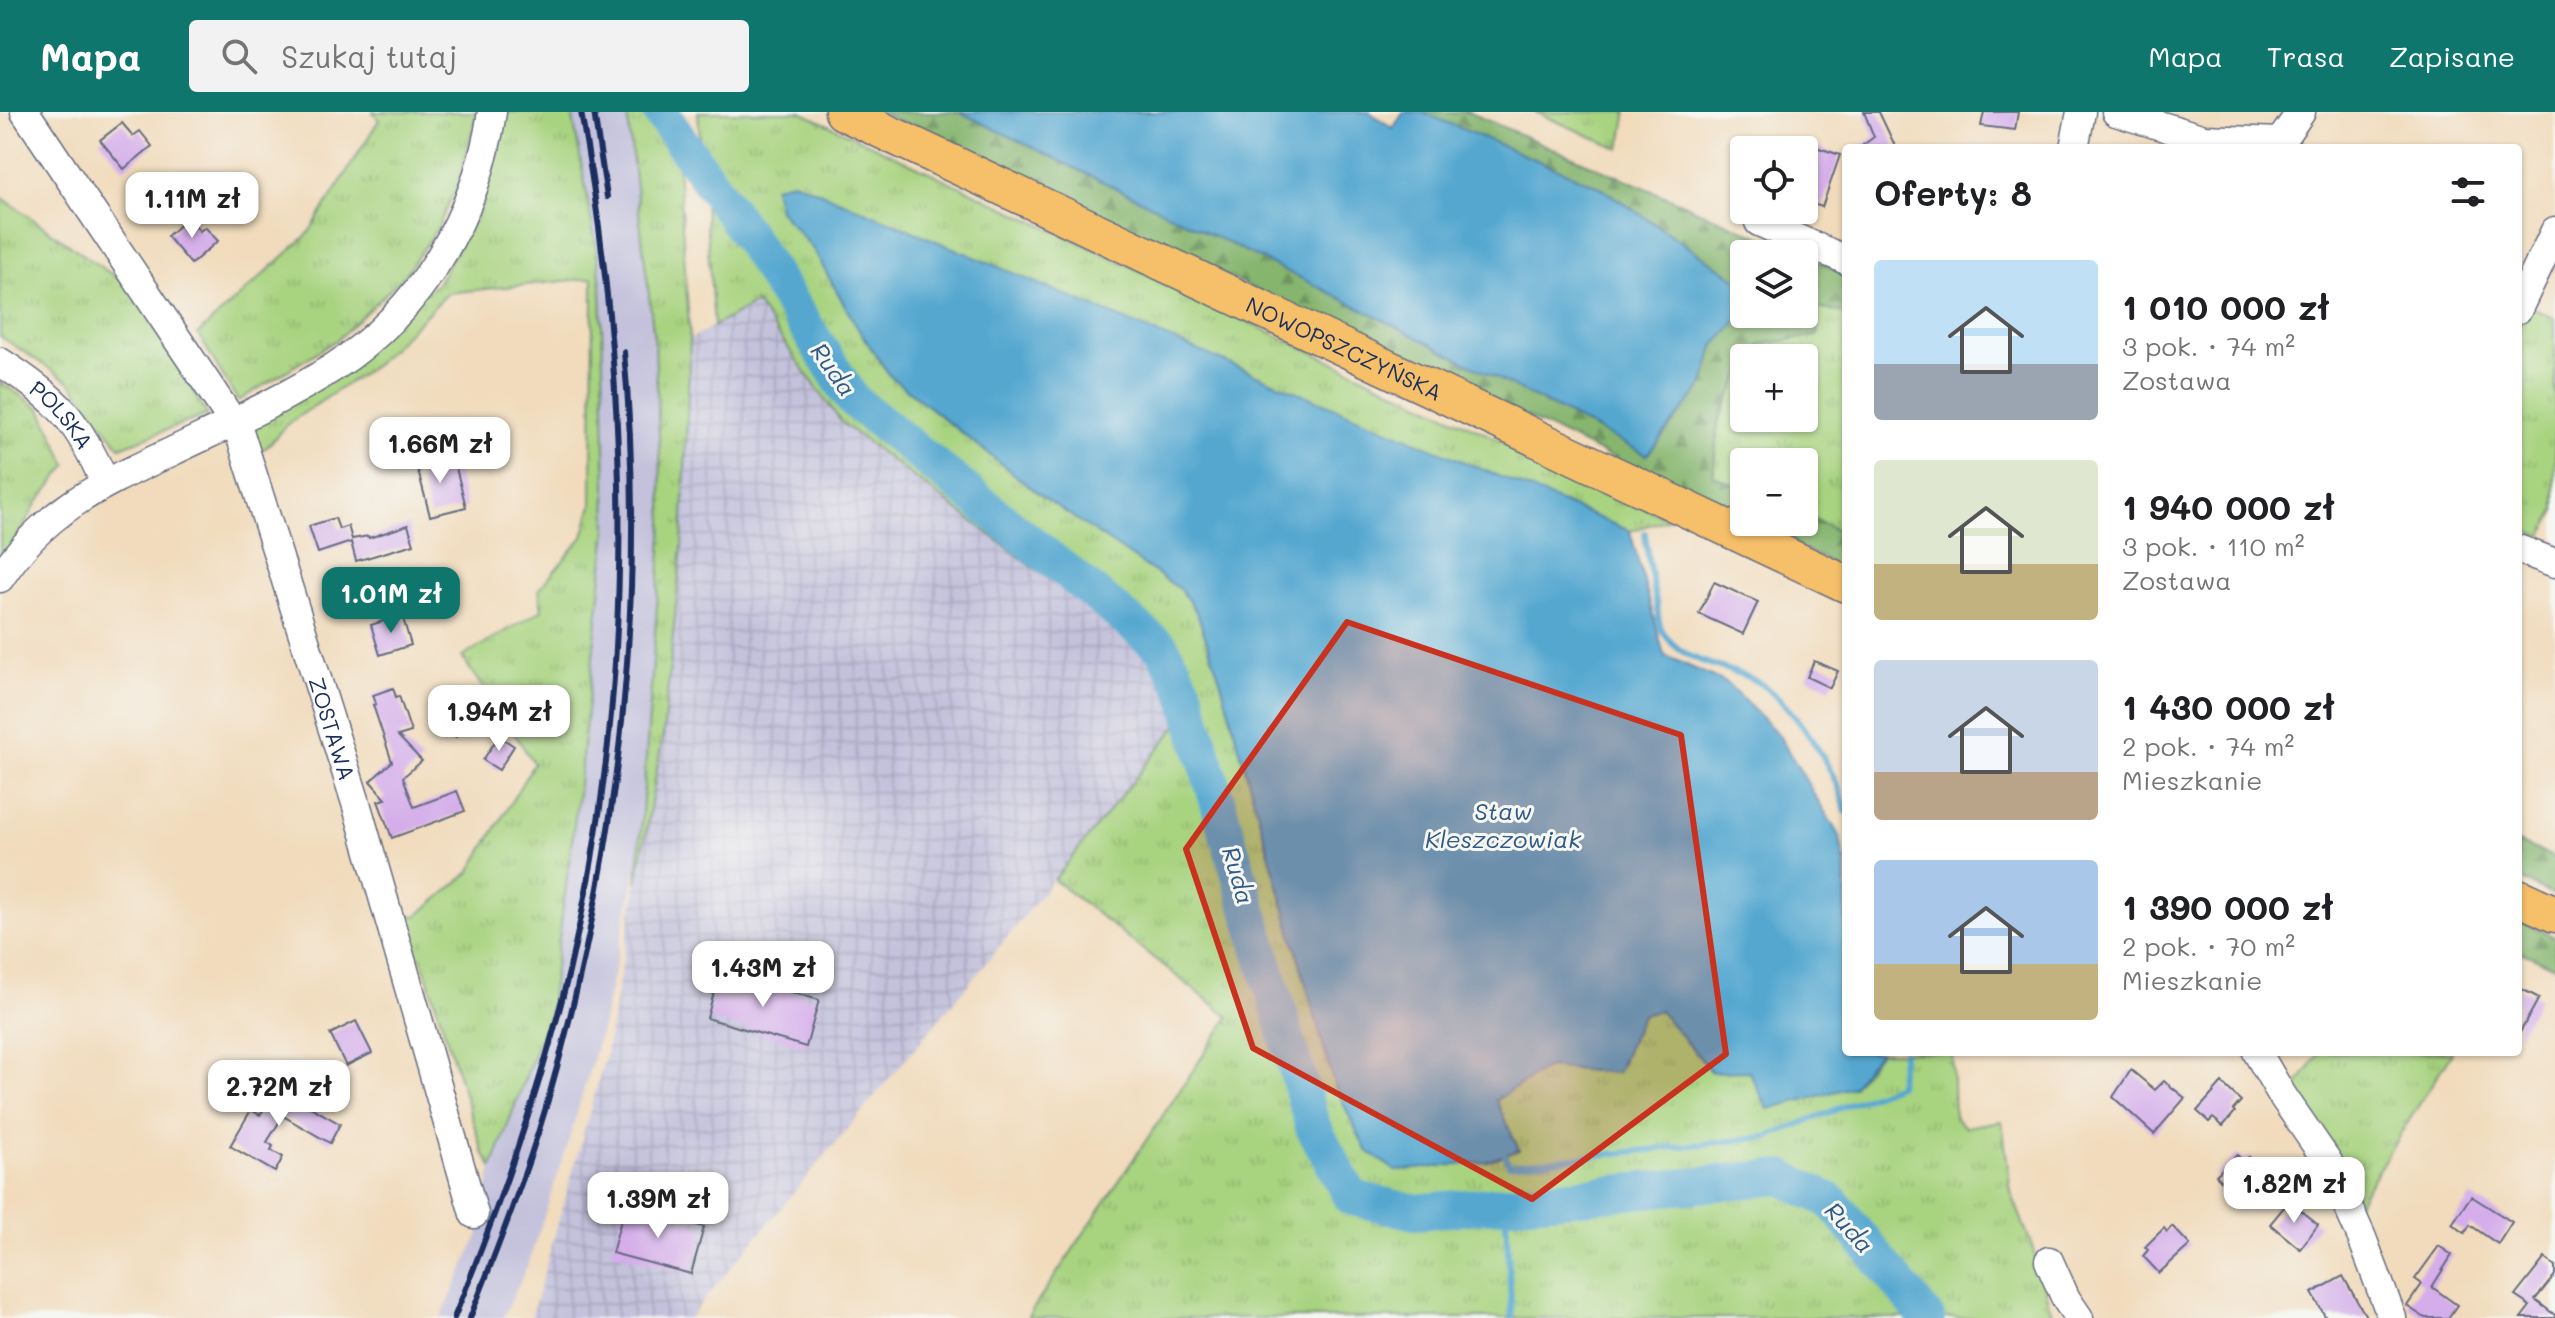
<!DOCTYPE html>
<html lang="pl">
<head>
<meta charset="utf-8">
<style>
	:root { --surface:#fff; --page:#f2f2f2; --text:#202124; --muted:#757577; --accent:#0f766e }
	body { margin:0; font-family:Mali,sans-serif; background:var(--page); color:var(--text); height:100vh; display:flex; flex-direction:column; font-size:30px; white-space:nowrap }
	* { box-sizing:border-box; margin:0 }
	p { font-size:26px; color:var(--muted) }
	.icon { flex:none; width:44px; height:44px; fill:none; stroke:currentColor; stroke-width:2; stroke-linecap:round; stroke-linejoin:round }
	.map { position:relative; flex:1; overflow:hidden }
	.sheet { position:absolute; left:1842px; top:32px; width:680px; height:912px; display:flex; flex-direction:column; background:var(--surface); border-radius:8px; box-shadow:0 2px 6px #0004 }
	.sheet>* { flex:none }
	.buttons { position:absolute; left:1730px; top:24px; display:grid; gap:16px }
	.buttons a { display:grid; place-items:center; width:88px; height:88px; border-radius:8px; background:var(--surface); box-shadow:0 2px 6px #0004; font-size:40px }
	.price { position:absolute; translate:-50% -68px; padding:0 18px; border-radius:16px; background:#fff; color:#222; font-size:26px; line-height:52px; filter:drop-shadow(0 2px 4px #0008) }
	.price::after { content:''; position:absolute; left:50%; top:48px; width:24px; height:18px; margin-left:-12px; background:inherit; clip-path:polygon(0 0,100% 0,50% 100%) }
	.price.on { background:var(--accent); color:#fff }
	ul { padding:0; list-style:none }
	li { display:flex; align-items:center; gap:24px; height:200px; padding:0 32px }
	li span { display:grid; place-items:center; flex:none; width:224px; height:160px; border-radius:8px; color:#555 }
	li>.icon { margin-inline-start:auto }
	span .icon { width:96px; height:96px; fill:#fffc; stroke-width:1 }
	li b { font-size:34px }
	h2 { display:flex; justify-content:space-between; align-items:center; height:96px; padding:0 32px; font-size:34px }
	header { display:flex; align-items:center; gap:48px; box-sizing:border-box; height:112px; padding:0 40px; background:var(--accent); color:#fff }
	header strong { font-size:38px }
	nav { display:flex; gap:44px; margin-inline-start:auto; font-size:28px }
	.search { width:560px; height:72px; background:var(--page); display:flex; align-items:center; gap:20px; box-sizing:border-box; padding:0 28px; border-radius:8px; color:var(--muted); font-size:30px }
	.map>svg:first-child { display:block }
</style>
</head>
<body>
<header>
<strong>Mapa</strong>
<div class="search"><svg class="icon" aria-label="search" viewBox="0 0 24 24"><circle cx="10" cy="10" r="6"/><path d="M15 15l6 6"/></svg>Szukaj tutaj</div>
<nav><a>Mapa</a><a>Trasa</a><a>Zapisane</a></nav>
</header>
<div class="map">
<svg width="2555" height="1206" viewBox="0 0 2555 1206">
	<defs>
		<pattern id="industrial-grid" width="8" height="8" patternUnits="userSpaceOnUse" patternTransform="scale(2)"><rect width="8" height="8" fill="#c3c1db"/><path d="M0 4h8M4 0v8" fill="none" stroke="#a7a6be"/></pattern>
		<pattern id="grass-tufts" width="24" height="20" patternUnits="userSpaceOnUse" patternTransform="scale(2)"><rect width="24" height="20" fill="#a8d37f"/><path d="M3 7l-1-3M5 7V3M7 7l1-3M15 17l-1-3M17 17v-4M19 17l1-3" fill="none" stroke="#90b570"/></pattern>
		<pattern id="forest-firs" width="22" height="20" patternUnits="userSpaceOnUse" patternTransform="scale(2)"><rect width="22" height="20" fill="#86b56e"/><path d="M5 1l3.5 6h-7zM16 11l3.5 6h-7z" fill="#6d945e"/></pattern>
	</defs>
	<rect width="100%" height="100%" fill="#f6f6f2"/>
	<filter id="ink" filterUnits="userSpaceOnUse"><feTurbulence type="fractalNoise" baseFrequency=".0125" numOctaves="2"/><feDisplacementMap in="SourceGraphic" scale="16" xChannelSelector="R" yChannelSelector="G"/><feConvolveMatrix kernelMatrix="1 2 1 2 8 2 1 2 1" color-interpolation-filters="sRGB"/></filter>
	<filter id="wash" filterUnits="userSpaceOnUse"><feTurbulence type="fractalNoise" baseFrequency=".006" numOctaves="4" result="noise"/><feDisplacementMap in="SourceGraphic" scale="32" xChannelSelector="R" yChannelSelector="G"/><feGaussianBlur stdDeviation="1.8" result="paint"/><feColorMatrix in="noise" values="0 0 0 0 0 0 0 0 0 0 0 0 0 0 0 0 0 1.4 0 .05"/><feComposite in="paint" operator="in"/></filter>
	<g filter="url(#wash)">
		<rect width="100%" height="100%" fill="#f1dbbc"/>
		<polygon fill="url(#industrial-grid)" points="756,190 843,311 1156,548 1183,607 978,861 689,1206 531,1206 606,942 663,623 682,434 690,227"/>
		<polygon fill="#c3c1db" points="572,0 627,0 655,234 663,411 638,748 602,914 570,1025 529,1150 503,1206 441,1206 478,1124 492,1055 549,902 577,690 607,418 601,172 595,127"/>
		<g fill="url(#grass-tufts)" stroke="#62816e" stroke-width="2">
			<polygon points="373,0 477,0 459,71 437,117 404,164 338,227 238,289 198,222 308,122 379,8"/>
			<polygon points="504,0 572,0 595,127 601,172 607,418 577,690 549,902 492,1055 483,1041 421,845 409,844 402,803 417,804 470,760 534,651 462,545 542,498 539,477 583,425 592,393 593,166 448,181 375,253 286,313 266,336 258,337 252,321 261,305 436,173 478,102 496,48"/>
			<polygon points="627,0 674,0 690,227 682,434 663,623 637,770 663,411 655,234"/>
			<polygon points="698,0 801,0 1668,407 1630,419 779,98 813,137 857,215 890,264 1043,385 1181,478 1197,501 1220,567 1334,972 1366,1038 1485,1050 1519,1038 1495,989 1548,955 1616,961 1642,903 1660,899 1712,960 1749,958 1853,975 1880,940 1952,940 1954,1005 1965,1015 2002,1009 2011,1080 2032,1134 2053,1206 1027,1206 1229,905 1054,768 1183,606 1156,548 842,311 756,191 714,214"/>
			<polygon points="1535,0 1627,0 1620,37"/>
			<polygon points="0,84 138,181 207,303 120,335 70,270 0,224"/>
			<polygon points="2529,194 2555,207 2555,398 2542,424 2518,416 2518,215"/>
			<polygon points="1818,196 1846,201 1846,422 1804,403 1804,350 1744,350 1744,377 1713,364 1718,310 1744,256 1744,306 1804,306 1804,246 1751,246 1761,232 1817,224"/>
			<polygon points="0,270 41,297 67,353 37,391 0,454"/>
			<polygon points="2320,940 2452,940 2356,1093 2294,978"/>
		</g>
		<g fill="url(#forest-firs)" stroke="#507266" stroke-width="2">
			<polygon points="880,0 960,0 1329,180 1647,343 1704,272 1714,234 1744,202 1804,202 1804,144 1846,162 1846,201 1818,196 1817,224 1762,232 1751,246 1744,246 1744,256 1718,310 1713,364 1744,377 1744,408"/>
			<polygon points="1422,0 1468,0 1800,142 1744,142 1744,172 1598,74"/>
			<polygon points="1804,403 1846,422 1846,458 1748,410 1804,410"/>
			<polygon points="2518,730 2555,746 2555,784 2518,766"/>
			<polygon points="2518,808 2555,825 2555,855 2518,839"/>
		</g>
		<g fill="#55a7d0" stroke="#386b97" stroke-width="2">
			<polygon points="960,0 1369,0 1393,16 1404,0 1422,0 1598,74 1744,172 1744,202 1714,234 1704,272 1647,343 1329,180"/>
			<polygon points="793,69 1630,419 1664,543 1727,571 1778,622 1840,725 1844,748 1846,748 1846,940 1880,940 1866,955 1853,975 1768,997 1749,959 1712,960 1660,899 1642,903 1617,961 1548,955 1496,988 1519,1038 1485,1050 1396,1059 1366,1038 1334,972 1220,567 1197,501 1181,478 1043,385 890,264 857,215 813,137 779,98 774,75"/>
		</g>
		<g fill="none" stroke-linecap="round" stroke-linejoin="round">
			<g stroke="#55a7d0" stroke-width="6">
				<path d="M1645 421C1647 445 1652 469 1657 494 1658 501 1658 511 1662 518 1681 552 1722 552 1752 567 1790 586 1838 659 1846 700"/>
				<polyline points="1505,1043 1509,1053 1767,1025 1898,973 1903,940"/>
				<polyline points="1505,1092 1512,1206"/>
			</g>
			<polyline stroke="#55a7d0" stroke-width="36" points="660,0 748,124 853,288 1162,536 1185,579 1313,1015 1352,1086 1415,1100 1781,1065 1831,1089 1927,1206"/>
		</g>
		<g id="blocks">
			<g fill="#d4adea">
				<polygon points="1864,0 1879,0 1896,36 1859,36 1874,25"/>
				<polygon points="1984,0 2018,0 2015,18 1981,14"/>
				<polygon points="122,11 133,24 140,19 152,34 124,57 100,28"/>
				<polygon points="1804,31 1840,43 1822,95 1804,89"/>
				<polygon points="189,105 200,119 205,115 218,129 191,152 167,124"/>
				<polygon points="438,341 441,352 454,348 466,395 430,404 415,347"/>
				<polygon points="335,406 339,417 348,414 352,427 368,424 369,426 408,413 414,432 356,449 351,430 318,441 309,414"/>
				<polygon points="1714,470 1758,490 1743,522 1699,502"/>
				<polygon points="402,503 411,533 380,543 371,513"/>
				<polygon points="1814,549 1838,559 1830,576 1807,565"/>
				<polygon points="393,576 396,585 399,584 411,620 398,624 422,649 403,665 414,695 457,679 465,699 392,726 378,689 386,687 370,669 392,650 373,593 376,592 373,583"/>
				<polygon points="446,594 467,608 456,625 435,612"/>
				<polygon points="499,624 514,634 499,658 483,648"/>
				<polygon points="720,859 819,888 806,935 707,906"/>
				<polygon points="2518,875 2539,886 2518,924"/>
				<polygon points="356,909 372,941 346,954 330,922"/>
				<polygon points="2131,958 2155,978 2164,969 2185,986 2154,1022 2113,985"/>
				<polygon points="2222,971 2241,989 2233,998 2235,1000 2223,1014 2213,1006 2209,1010 2197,999"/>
				<polygon points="277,976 340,1012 330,1031 283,1004 267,1030 273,1034 271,1038 283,1045 275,1060 230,1034 251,998 260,1003"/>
				<polygon points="2237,1043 2244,1050 2249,1045 2261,1057 2256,1062 2260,1067 2239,1087 2216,1063"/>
				<polygon points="2471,1084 2512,1110 2498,1132 2470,1113 2465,1121 2452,1112"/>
				<polygon points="2289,1089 2318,1113 2300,1137 2270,1112"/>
				<polygon points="625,1093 704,1115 691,1162 612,1141"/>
				<polygon points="2172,1114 2190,1133 2159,1161 2143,1144 2148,1138 2145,1135 2164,1116 2167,1120"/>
				<polygon points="2439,1134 2452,1143 2432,1175 2457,1193 2448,1206 2425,1206 2407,1194 2422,1172 2415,1167"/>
				<polygon points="2545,1146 2555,1154 2555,1163 2535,1188 2555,1203 2555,1206 2521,1206 2530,1194 2515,1184"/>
				<polygon points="2343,1164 2357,1189 2367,1206 2326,1206 2312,1181"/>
			</g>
		</g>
	</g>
	<g filter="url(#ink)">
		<use href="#blocks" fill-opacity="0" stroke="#666b7f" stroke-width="2"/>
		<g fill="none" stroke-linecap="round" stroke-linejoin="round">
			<g stroke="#666b7f" stroke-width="31">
				<g id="minor">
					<path id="s1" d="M25 0 239 319 356 691 474 1102"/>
					<polyline points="2116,0 2204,27 2280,30 2301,0"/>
					<polyline points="2074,36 2081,0"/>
					<polyline points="1759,110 1846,148"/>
					<polyline points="2518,197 2555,119"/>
					<path id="s2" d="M0 250C57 286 78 308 105 371"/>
					<polyline points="2518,437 2555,451"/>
					<path d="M0 466C45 397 101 373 173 339 227 313 283 288 334 255 422 198 477 103 492 0"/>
					<polyline points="2257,940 2282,983 2328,1050 2362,1126 2392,1206"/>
					<polyline points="2049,1149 2066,1187 2079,1206"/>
				</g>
			</g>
			<g stroke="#666b7f" stroke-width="39">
				<g id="major">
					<path id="s3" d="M843 0 1846 472"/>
					<polyline points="2518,785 2555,802"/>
				</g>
			</g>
			<use href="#minor" stroke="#fff" stroke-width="28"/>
			<use href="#major" stroke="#f6c06b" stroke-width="36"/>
			<g stroke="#1b2f5e" stroke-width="6">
				<polyline points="594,0 607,85"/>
				<path d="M454 1206C500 1093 540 978 569 860 636 577 632 285 581 0"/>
				<path d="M470 1206C497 1137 525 1066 546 995 617 749 648 495 624 240"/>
			</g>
		</g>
	</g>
	<path fill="#c8321e" fill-opacity="0.2" stroke="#c8321e" stroke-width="6" stroke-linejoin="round" d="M1347 510 1681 623 1726 942 1532 1087 1253 936 1186 737Z"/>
	<g text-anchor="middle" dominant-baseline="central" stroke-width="6" stroke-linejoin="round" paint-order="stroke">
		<g font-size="22" fill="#1b2f5e" stroke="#f6f6f2">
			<text stroke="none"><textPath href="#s3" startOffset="554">NOWOPSZCZYŃSKA</textPath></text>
			<text stroke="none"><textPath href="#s2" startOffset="82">POLSKA</textPath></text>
			<text stroke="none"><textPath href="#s1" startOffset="696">ZOSTAWA</textPath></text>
		</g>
		<g font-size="24" font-style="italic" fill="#2f5986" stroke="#f6f6f2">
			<text transform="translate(834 257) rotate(55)">Ruda</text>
			<text x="1503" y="698">Staw<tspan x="1503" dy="28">Kleszczowiak</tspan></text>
			<text transform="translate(1239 763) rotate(74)">Ruda</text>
			<text transform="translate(1850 1115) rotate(48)">Ruda</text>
		</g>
	</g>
</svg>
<div class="buttons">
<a><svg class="icon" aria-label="locate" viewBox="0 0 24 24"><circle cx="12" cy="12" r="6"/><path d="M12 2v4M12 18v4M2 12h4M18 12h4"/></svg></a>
<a><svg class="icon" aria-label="layers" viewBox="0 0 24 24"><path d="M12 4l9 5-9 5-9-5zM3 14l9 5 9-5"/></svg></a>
<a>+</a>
<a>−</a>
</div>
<b class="price" style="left:192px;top:128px">1.11M zł</b>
<b class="price" style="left:440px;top:373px">1.66M zł</b>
<b class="price on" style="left:391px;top:523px">1.01M zł</b>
<b class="price" style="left:499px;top:641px">1.94M zł</b>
<b class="price" style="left:763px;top:897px">1.43M zł</b>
<b class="price" style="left:279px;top:1016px">2.72M zł</b>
<b class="price" style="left:2294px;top:1113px">1.82M zł</b>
<b class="price" style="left:658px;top:1128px">1.39M zł</b>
<section class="sheet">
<h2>Oferty: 8<svg class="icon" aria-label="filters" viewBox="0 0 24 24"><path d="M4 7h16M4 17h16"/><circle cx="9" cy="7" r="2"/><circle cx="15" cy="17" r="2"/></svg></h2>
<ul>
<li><span style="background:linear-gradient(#bfe0f5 65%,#9aa5b1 0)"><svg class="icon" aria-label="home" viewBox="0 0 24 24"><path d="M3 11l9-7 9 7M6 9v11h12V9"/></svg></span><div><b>1 010 000 zł</b><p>3 pok. · 74 m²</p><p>Zostawa</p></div></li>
<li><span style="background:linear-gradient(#dfe7d0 65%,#c2b280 0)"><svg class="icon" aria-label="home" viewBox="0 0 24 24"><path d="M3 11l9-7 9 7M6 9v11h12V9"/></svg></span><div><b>1 940 000 zł</b><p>3 pok. · 110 m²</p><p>Zostawa</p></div></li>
<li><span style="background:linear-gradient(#c9d6e8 70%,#b9a48a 0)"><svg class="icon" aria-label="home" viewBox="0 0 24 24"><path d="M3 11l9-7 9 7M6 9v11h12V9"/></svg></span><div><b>1 430 000 zł</b><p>2 pok. · 74 m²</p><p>Mieszkanie</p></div></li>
<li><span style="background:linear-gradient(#a9c7e8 65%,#c2b280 0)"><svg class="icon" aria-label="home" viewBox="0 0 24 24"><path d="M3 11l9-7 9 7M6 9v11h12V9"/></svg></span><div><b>1 390 000 zł</b><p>2 pok. · 70 m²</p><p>Mieszkanie</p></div></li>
</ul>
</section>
</div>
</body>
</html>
